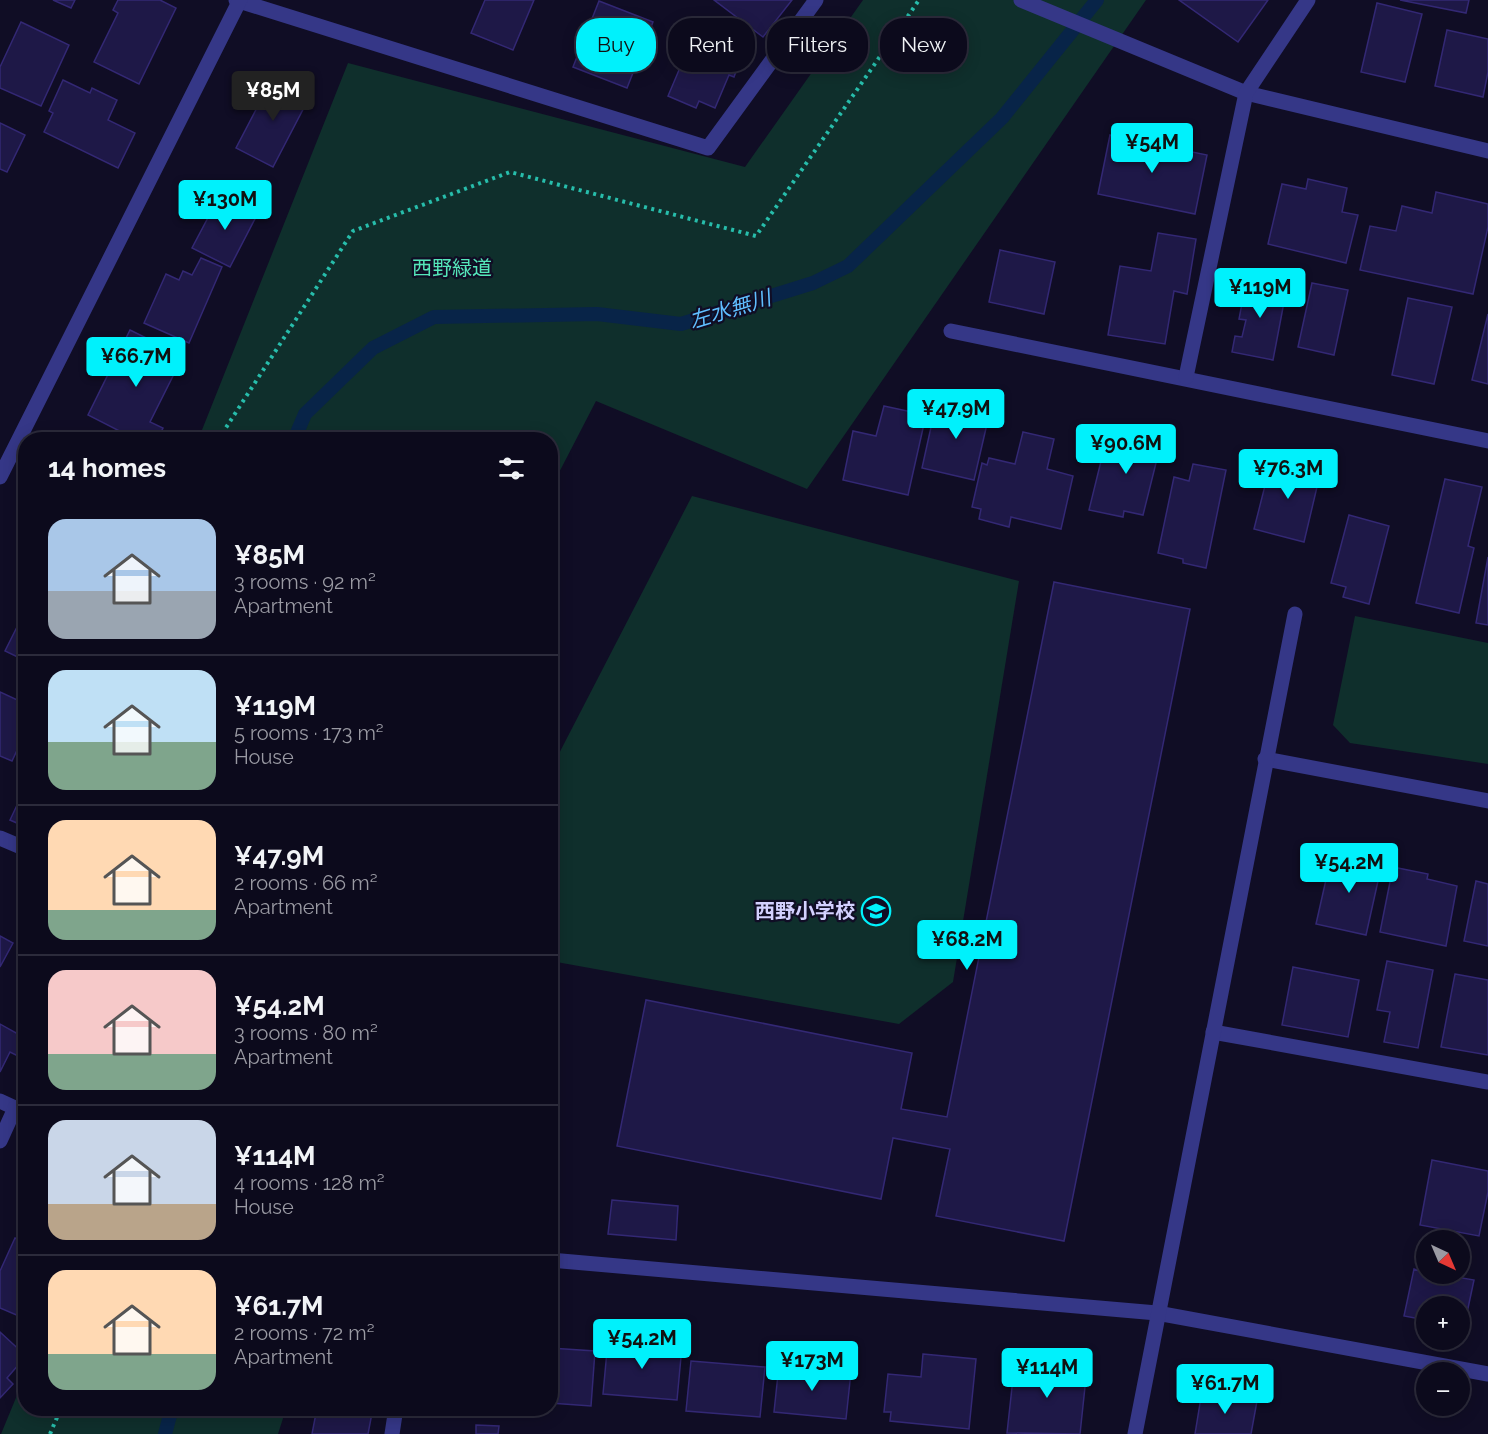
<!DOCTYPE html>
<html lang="en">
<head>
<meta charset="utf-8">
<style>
	:root { --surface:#0c0a1c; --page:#151325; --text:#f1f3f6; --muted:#9a9aa3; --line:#2c2b3b; --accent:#00f1fc }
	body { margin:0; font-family:Raleway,"Noto Sans JP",sans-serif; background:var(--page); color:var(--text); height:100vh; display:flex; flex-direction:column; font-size:22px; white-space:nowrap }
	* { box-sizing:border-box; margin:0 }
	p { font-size:20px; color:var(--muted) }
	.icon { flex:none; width:33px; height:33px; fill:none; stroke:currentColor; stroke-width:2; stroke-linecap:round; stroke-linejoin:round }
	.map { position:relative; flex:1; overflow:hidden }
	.drawer { position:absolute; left:18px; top:432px; width:540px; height:984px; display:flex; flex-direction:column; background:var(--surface); border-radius:24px; box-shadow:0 3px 15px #0003,0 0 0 2px var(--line) }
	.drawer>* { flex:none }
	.top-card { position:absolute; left:576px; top:18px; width:570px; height:54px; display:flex; gap:12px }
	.needle { width:39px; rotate:136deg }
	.tools { position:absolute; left:1416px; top:1230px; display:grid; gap:12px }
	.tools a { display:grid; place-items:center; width:54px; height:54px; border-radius:50%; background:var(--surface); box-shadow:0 3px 15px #0003,0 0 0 2px var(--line); font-size:30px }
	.price { position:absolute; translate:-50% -51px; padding:0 14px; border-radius:6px; background:var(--accent); color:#111; font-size:20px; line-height:39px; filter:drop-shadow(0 2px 3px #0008) }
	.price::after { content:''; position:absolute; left:50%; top:36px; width:18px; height:14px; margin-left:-9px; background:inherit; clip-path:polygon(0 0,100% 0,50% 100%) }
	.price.selected { background:#222; color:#fff }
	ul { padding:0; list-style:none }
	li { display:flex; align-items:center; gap:18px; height:150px; padding:0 30px }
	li+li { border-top:2px solid var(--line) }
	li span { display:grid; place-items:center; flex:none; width:168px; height:120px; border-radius:18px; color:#555 }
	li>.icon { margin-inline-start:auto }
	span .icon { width:72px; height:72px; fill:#fffc; stroke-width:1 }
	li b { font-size:26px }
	h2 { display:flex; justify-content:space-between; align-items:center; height:72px; padding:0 30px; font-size:26px }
	.pill { padding:0 21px; border-radius:24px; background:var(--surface); box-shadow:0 3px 15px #0003,0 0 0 2px var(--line); font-size:21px; line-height:54px }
	.pill.selected { background:var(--accent); color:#111 }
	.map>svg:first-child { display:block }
</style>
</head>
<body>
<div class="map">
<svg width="1488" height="1434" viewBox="0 0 1488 1434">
	<rect width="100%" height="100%" fill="#100d25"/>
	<g fill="#0f2f2c">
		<polygon points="863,0 1146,0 807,489 596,401 551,488 550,440 198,440 348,63 745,167"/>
		<polygon points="692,496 1019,581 953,982 899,1024 551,961 551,769"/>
		<polygon points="1355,616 1488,643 1488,764 1350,743 1333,725"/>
		<polygon points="25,1376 26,1408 286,1409 278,1434 1,1434"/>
	</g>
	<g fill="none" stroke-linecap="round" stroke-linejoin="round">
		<g stroke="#082448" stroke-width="14">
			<polyline points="294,440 305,414 373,348 434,317 597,314 681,324 813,283 848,266 1002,118 1097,0"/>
			<polyline points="165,1434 172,1408"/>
		</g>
	</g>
	<g fill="#1e1847" stroke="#332874" stroke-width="1.5">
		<polygon points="53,0 75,0 71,8"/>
		<polygon points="118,0 160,0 176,8 139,84 94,62 118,13 113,10"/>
		<polygon points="485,0 534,0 513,50 471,33"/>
		<polygon points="714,0 792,0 763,37"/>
		<polygon points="1179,0 1268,0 1238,42"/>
		<polygon points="1400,0 1469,0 1466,13"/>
		<polygon points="599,1 653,22 627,88 573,67"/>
		<polygon points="1377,3 1422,14 1405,82 1361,72"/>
		<polygon points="21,22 69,45 41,106 0,88 0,67"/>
		<polygon points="696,30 744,50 734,77 729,75 715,108 699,101 696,108 668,96"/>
		<polygon points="1447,30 1488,39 1488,72 1483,97 1435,86"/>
		<polygon points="273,77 310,96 273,167 236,148"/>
		<polygon points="63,80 90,93 92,88 117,100 108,120 135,133 118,168 44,132 53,113 49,111"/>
		<polygon points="0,123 25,135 7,172 0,169"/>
		<polygon points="1110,135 1207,155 1195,214 1098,194"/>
		<polygon points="1308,179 1347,188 1342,212 1358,215 1346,263 1268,244 1282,184 1306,189"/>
		<polygon points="1436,192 1488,204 1488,227 1473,294 1360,270 1370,226 1396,231 1402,206 1432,213"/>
		<polygon points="220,195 257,215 230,267 192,248"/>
		<polygon points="1158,233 1196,239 1187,294 1174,291 1165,344 1108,335 1120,266 1151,271"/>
		<polygon points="1000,250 1055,262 1044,314 989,302"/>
		<polygon points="201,258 222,267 189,343 144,323 166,274 179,280 183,271 192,275"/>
		<polygon points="1247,277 1277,283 1275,294 1285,297 1273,360 1232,352 1235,336 1242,337 1246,320 1239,319"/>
		<polygon points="1312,283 1348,290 1334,355 1298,347"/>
		<polygon points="1408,298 1452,307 1434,384 1392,375"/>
		<polygon points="1488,314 1488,384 1472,380"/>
		<polygon points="130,330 183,356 150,422 163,428 157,440 137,440 88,415"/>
		<polygon points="937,400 990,411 974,480 922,468"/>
		<polygon points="884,406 926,415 908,495 843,480 853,431 876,436"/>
		<polygon points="1118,428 1162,439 1143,515 1124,511 1123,517 1089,510 1103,453 1112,455"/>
		<polygon points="1023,432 1054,439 1047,469 1073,476 1061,529 1011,517 1009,527 979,519 981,509 972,507 982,463 987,465 989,458 1015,464"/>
		<polygon points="1272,458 1321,470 1304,542 1254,529"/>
		<polygon points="1193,464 1226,470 1206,568 1183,563 1183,559 1158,553 1174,477 1189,481"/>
		<polygon points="1445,479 1482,487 1468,546 1474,548 1459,613 1416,603"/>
		<polygon points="1349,515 1389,526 1369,604 1343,597 1346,587 1331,583"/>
		<polygon points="1488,557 1488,625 1476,623"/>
		<polygon points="1054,582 1190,609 1064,1241 936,1216 950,1149 893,1138 881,1199 617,1146 646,1000 912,1053 901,1109 947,1117"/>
		<polygon points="26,609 26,661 5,651"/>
		<polygon points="0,692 26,704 26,731 12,761 0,756"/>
		<polygon points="26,786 26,827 10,820"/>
		<polygon points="1332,853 1382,863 1366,935 1316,924"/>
		<polygon points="1393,867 1428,874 1427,879 1457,886 1446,946 1380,932"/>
		<polygon points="1476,881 1488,884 1488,946 1464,941"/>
		<polygon points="0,936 13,943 0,967"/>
		<polygon points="1387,961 1433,970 1418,1048 1384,1042 1390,1012 1377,1010"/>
		<polygon points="1293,967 1359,980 1348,1037 1282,1025"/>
		<polygon points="1455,974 1488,980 1488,1055 1441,1047"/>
		<polygon points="26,1014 26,1060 10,1052 0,1072 0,1024 16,1033"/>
		<polygon points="1432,1160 1488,1171 1488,1192 1479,1236 1420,1225"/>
		<polygon points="612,1200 678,1206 676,1240 608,1234"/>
		<polygon points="15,1238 26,1243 26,1319 0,1308 0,1271"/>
		<polygon points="1414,1269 1426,1274 1460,1272 1463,1272 1462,1278 1474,1280 1464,1327 1460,1326 1460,1306 1426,1306 1426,1320 1404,1316"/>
		<polygon points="0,1332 26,1356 7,1378 13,1384 0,1398"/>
		<polygon points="608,1340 682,1346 677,1400 603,1394"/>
		<polygon points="550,1348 595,1351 591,1406 550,1403"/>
		<polygon points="923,1354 976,1359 969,1429 890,1421 891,1412 884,1412 888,1374 921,1377"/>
		<polygon points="1015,1360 1087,1368 1080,1434 1007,1433"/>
		<polygon points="691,1361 765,1367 760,1417 686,1411"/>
		<polygon points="779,1365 851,1372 846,1419 774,1412"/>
		<polygon points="1202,1391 1257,1401 1251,1434 1195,1434"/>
		<polygon points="317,1408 373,1408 368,1434 312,1434"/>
		<polygon points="476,1425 499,1426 498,1434 476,1434"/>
	</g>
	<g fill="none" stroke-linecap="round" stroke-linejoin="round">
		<g stroke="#27bdab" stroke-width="4" stroke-dasharray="3 4.5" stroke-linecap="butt">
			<polyline points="218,440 353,231 510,172 756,236 919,0"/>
			<polyline points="50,1434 61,1408"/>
		</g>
		<polyline stroke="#353787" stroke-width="15" points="0,838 26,849"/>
		<g stroke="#353787" stroke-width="15">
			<polyline points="236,0 708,148 816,0"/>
			<polyline points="1021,0 1246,93 1488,151"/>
			<polyline points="951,331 1488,441"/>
			<polyline points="1186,377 1246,93 1308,0"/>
			<polyline points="0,477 240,0"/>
			<polyline points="1265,759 1488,801"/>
			<polyline points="1213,1032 1488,1082"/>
			<polyline points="0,1101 26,1113"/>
			<polyline points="0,1141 15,1108"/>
			<polyline points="550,1260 1157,1313 1488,1374"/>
			<polyline points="392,1434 396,1408"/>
			<polyline points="1135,1434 1295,614"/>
		</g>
	</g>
	<defs>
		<g id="school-ring" transform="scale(1.5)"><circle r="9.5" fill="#100d25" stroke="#00f1fc" stroke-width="1.5"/><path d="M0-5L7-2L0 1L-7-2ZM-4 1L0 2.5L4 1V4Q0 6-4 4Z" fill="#00f1fc"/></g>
	</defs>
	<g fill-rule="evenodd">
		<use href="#school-ring" x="876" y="911"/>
	</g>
	<g text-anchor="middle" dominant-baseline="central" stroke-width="4.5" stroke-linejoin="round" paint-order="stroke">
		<g font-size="20" fill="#55e7ba" stroke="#100d25">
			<text x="452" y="268">西野緑道</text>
		</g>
		<g font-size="20" font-weight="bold" fill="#d3d1ff" stroke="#100d25" text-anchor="end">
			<text x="855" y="911">西野小学校</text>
		</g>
		<g font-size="21" font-style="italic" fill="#5fbeff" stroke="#100d25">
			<text transform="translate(730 309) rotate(-17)">左水無川</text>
		</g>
	</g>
</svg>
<div class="tools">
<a><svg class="needle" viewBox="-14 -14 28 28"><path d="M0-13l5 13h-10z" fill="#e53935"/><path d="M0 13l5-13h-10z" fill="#9a9aa3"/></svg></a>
<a>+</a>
<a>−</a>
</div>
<b class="price selected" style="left:273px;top:122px">¥85M</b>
<b class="price" style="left:1152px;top:174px">¥54M</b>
<b class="price" style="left:225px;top:231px">¥130M</b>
<b class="price" style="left:1260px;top:319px">¥119M</b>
<b class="price" style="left:136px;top:388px">¥66.7M</b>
<b class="price" style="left:956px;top:440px">¥47.9M</b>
<b class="price" style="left:1126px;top:475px">¥90.6M</b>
<b class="price" style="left:1288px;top:500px">¥76.3M</b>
<b class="price" style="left:1349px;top:894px">¥54.2M</b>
<b class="price" style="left:967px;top:971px">¥68.2M</b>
<b class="price" style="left:642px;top:1370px">¥54.2M</b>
<b class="price" style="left:812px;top:1392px">¥173M</b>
<b class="price" style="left:1047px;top:1399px">¥114M</b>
<b class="price" style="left:1225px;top:1415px">¥61.7M</b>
<div class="top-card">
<a class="pill selected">Buy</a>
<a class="pill">Rent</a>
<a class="pill">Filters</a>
<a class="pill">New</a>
</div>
<section class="drawer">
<h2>14 homes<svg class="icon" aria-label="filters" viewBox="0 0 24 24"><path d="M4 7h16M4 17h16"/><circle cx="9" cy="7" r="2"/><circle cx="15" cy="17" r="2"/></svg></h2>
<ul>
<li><span style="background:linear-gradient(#a9c7e8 60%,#9aa5b1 0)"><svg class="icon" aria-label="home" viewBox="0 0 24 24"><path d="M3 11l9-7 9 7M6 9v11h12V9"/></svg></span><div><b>¥85M</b><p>3 rooms · 92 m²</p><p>Apartment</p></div></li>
<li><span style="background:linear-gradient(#bfe0f5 60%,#7fa58c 0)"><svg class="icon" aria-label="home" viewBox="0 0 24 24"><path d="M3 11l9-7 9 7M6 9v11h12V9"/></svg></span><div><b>¥119M</b><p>5 rooms · 173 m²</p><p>House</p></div></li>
<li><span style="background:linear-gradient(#ffd9b3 75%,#7fa58c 0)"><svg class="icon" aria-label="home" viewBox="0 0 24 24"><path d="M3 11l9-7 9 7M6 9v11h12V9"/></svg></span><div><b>¥47.9M</b><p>2 rooms · 66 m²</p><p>Apartment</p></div></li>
<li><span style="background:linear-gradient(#f6c9c9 70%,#7fa58c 0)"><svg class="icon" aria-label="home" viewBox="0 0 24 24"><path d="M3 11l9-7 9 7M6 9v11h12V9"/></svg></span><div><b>¥54.2M</b><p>3 rooms · 80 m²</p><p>Apartment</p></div></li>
<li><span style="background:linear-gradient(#c9d6e8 70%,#b9a48a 0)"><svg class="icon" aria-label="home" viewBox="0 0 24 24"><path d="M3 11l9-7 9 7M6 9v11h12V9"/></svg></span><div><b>¥114M</b><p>4 rooms · 128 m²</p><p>House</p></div></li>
<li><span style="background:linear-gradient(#ffd9b3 70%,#7fa58c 0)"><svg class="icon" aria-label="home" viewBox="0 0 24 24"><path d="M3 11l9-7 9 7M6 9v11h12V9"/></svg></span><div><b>¥61.7M</b><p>2 rooms · 72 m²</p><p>Apartment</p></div></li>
</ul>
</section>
</div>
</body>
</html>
